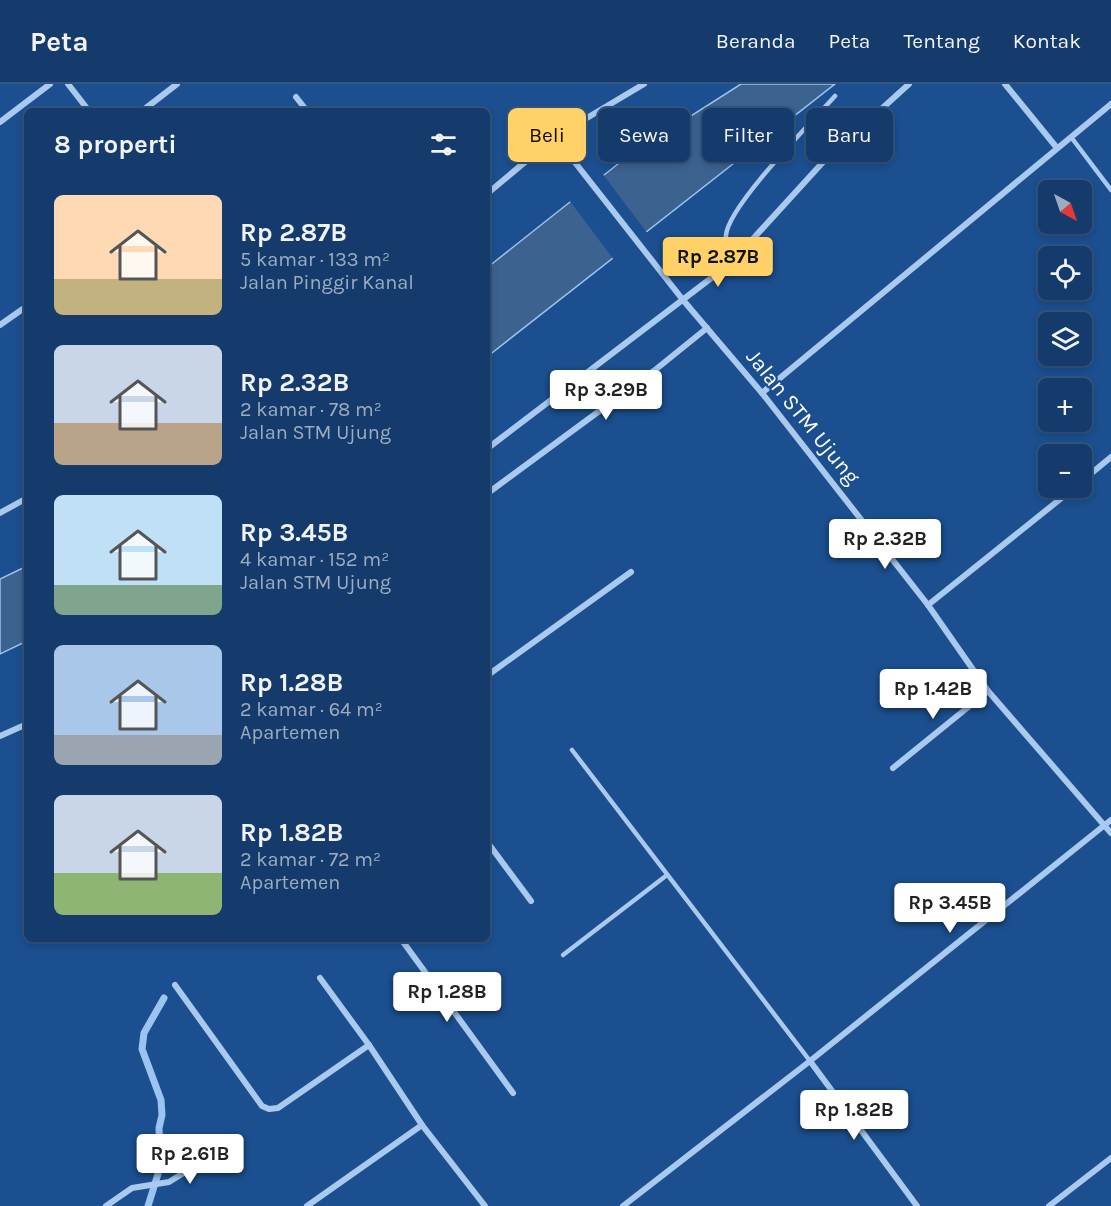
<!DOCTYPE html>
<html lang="id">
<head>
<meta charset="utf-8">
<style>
	:root { --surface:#143b6b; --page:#214673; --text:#f1f3f6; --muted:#9dadc1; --line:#33557e; --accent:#ffd166 }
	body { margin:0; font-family:Karla,sans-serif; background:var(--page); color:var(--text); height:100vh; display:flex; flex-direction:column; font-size:22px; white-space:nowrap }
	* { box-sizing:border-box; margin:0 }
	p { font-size:20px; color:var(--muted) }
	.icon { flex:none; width:33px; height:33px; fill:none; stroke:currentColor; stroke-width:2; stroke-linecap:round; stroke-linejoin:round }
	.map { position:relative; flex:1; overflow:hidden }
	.drawer { position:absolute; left:24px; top:24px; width:466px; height:834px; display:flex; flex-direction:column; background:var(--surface); border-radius:9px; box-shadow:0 3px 9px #0003,0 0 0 2px var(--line) }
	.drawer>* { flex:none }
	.guide { position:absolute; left:508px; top:24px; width:512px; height:54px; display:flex; gap:12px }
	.needle { width:39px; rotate:140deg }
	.buttons { position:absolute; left:1038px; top:96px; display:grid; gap:12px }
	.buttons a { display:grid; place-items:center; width:54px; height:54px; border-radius:9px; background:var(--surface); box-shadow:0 3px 9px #0003,0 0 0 2px var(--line); font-size:30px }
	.price { position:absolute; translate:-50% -51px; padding:0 14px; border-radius:6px; background:#fff; color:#222; font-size:20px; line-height:39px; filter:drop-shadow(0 2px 3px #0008) }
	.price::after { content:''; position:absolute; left:50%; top:36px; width:18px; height:14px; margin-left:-9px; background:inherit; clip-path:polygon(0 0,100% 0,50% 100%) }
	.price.current { background:var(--accent); color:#111 }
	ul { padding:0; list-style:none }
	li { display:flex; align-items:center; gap:18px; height:150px; padding:0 30px }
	li span { display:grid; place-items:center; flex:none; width:168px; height:120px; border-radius:9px; color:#555 }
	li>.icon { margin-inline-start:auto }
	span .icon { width:72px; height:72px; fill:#fffc; stroke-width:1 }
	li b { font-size:26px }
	h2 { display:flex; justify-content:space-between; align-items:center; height:72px; padding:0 30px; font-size:26px }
	.tag { padding:0 21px; border-radius:9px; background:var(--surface); box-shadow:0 3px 9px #0003,0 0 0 2px var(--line); font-size:21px; line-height:54px }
	.tag.current { background:var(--accent); color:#111 }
	header { display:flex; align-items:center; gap:36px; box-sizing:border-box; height:84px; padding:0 30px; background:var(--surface); border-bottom:2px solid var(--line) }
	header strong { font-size:28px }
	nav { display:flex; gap:33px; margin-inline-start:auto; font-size:21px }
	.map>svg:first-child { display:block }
</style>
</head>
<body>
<header>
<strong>Peta</strong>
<nav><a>Beranda</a><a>Peta</a><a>Tentang</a><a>Kontak</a></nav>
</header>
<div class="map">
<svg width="1111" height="1122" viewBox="0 0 1111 1122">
	<rect width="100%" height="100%" fill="#1b4f8f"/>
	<g fill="#3c6290" stroke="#9cc4f0" stroke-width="1.5">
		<polygon points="741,0 835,0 488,272 488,183 628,72"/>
		<polygon points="27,482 27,557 0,570 0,495"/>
	</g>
	<polygon fill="#1b4f8f" points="602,89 648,150 614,176 569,116"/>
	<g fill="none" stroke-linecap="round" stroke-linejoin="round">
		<polyline stroke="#9cc4f0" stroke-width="7" points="148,1122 158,1090 160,1069 159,1044 162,1031 161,1016 142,965 144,949 164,914"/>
		<g stroke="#a9c9ee" stroke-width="4.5">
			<polyline points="1071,53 1111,106"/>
			<path d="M731 179C729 170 725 160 726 151 729 121 812 38 835 12"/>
			<polyline points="572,666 810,977"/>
			<polyline points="563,871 667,791"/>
		</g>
		<g stroke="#a9c9ee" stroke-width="6">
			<polyline points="68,0 89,27"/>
			<polyline points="1005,0 1057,64"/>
			<polyline points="296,13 307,27"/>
			<polyline points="142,27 177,0"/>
			<polyline points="0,38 50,0"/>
			<polyline points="555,53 683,216 762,309 928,521 988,607 1111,749"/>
			<polyline points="488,109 555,53 644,0"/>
			<polyline points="0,241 27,222"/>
			<polyline points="762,309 1111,20"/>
			<polyline points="488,364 731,179 824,77 909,0"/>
			<polyline points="1082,397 1111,373"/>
			<polyline points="488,409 655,286 707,244"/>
			<polyline points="0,429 27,414"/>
			<polyline points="928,521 1074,404"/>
			<polyline points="488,591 631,488"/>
			<polyline points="0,652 27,640"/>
			<polyline points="893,684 988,607"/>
			<polyline points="488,759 531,817"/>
			<polyline points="401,855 513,1009"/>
			<polyline points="320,894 369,961 422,1041 485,1122"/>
			<polyline points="175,901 262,1022 269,1025 278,1024 369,961"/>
			<polyline points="810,977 917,1122"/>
			<polyline points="106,1122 132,1104 169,1098 198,1080"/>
			<polyline points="307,1122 422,1041"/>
			<polyline points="623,1122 810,977 1111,736"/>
			<polyline points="1049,1122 1111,1074"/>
		</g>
	</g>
	<g text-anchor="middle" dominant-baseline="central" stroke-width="4.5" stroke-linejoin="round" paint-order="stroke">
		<g font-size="22" fill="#fff" stroke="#1b4f8f">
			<text transform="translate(803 333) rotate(51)">Jalan STM Ujung</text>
		</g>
	</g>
</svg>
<div class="buttons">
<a><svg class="needle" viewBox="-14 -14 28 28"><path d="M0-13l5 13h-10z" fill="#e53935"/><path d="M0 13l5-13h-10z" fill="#9dadc1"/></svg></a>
<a><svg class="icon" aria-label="locate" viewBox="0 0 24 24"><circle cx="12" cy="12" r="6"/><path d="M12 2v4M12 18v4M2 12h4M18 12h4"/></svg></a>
<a><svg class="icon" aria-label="layers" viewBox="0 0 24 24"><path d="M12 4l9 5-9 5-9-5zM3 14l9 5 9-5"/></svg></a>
<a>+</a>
<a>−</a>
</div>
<b class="price current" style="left:718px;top:204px">Rp 2.87B</b>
<b class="price" style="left:606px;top:337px">Rp 3.29B</b>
<b class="price" style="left:885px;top:486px">Rp 2.32B</b>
<b class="price" style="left:933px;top:636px">Rp 1.42B</b>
<b class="price" style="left:950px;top:850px">Rp 3.45B</b>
<b class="price" style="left:447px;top:939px">Rp 1.28B</b>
<b class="price" style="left:854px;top:1057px">Rp 1.82B</b>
<b class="price" style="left:190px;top:1101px">Rp 2.61B</b>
<div class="guide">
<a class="tag current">Beli</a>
<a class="tag">Sewa</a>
<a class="tag">Filter</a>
<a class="tag">Baru</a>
</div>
<section class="drawer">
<h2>8 properti<svg class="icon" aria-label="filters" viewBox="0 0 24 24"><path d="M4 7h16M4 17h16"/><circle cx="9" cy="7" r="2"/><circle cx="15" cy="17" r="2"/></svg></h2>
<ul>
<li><span style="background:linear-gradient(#ffd9b3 70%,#c2b280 0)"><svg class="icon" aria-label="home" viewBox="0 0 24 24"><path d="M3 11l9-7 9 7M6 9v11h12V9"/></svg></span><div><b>Rp 2.87B</b><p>5 kamar · 133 m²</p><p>Jalan Pinggir Kanal</p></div></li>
<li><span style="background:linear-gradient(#c9d6e8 65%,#b9a48a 0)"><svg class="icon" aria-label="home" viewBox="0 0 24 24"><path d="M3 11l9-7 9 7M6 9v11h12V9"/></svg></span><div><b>Rp 2.32B</b><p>2 kamar · 78 m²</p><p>Jalan STM Ujung</p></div></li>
<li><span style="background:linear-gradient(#bfe0f5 75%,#7fa58c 0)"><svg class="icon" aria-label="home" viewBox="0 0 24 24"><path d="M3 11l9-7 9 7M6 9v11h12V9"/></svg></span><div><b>Rp 3.45B</b><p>4 kamar · 152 m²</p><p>Jalan STM Ujung</p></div></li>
<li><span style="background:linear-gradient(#a9c7e8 75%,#9aa5b1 0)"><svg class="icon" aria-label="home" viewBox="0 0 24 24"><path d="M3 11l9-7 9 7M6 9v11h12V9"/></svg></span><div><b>Rp 1.28B</b><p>2 kamar · 64 m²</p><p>Apartemen</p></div></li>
<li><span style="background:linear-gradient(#c9d6e8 65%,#8fb573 0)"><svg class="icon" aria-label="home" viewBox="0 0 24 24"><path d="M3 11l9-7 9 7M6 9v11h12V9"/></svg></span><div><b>Rp 1.82B</b><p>2 kamar · 72 m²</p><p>Apartemen</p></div></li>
</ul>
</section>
</div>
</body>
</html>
